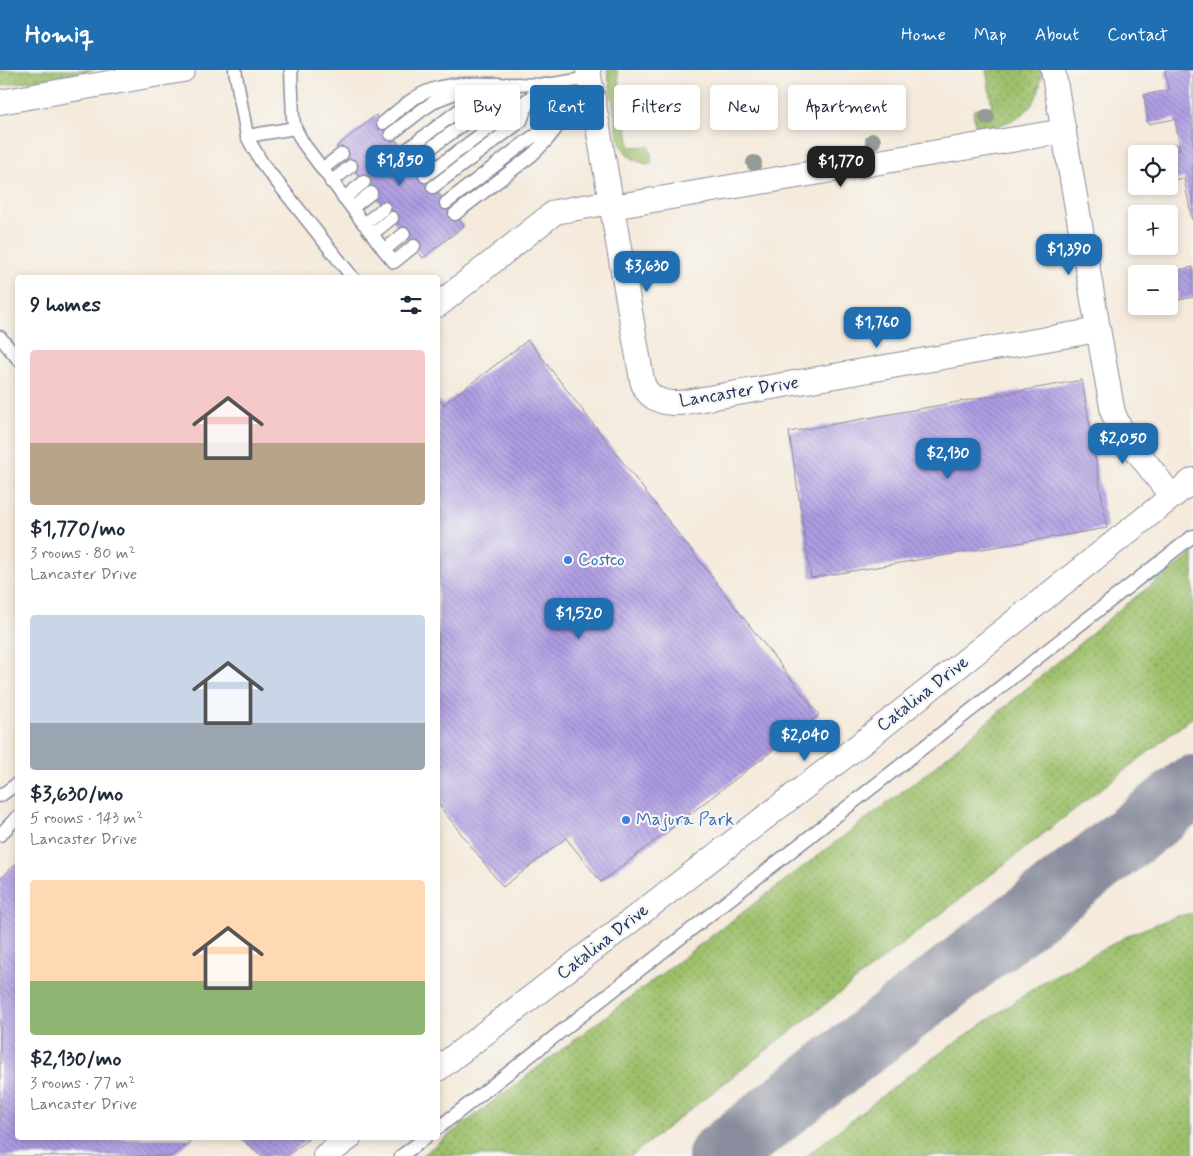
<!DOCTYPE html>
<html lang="en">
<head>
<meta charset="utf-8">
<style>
	:root { --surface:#fff; --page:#f6f6f7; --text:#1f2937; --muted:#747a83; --accent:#1f6fb2 }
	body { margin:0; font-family:Mynerve,sans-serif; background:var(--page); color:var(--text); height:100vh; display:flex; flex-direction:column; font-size:19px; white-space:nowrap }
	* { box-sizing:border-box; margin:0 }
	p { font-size:16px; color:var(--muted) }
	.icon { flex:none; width:28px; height:28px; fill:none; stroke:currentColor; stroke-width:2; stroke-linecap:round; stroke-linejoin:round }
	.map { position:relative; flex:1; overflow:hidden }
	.details { position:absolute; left:15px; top:205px; width:425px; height:865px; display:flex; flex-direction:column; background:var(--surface); border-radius:5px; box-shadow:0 2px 8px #0003 }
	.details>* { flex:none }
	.guide { position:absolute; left:455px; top:15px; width:475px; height:45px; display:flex; gap:10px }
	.tools { position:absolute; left:1128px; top:75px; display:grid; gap:10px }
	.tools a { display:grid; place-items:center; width:50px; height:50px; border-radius:5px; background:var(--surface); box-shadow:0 2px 8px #0003; font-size:25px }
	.price { position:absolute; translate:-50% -42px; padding:0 11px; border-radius:10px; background:var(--accent); color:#fff; font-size:16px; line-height:32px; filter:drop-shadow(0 1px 2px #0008) }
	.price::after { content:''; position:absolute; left:50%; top:30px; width:15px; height:11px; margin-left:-8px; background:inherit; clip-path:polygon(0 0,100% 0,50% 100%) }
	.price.on { background:#222; color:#fff }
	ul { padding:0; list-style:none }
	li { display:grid; align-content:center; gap:10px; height:265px; padding:0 15px }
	li span { display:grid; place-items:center; height:155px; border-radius:5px; color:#555 }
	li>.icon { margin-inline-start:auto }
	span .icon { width:90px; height:90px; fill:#fffc; stroke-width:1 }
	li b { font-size:21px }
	h2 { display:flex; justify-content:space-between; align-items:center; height:60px; padding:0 15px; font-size:21px }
	.chip { padding:0 18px; border-radius:5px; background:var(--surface); box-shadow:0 2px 8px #0003; font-size:18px; line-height:45px }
	.chip.on { background:var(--accent); color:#fff }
	header { display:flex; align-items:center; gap:30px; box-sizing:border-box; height:70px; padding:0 25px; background:var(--accent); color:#fff }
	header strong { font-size:24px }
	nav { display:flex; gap:28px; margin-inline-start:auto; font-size:18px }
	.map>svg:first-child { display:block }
</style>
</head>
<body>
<header>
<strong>Homiq</strong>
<nav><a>Home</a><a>Map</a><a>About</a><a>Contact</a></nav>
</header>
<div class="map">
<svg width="1193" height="1086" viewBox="0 0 1193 1086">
	<defs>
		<pattern id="grass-dots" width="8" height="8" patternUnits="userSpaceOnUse" patternTransform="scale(1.25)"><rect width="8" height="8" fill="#9dc06a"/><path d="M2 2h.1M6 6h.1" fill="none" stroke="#7f9c5a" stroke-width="1.8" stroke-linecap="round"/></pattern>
		<pattern id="building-back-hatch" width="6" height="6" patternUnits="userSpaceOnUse" patternTransform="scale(1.25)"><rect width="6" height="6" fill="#af9ce3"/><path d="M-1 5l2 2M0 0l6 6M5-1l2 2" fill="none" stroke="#8e80bb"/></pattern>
	</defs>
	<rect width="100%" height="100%" fill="#f6f6f2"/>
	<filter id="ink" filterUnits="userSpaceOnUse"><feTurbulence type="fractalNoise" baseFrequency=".02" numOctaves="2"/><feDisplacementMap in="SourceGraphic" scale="10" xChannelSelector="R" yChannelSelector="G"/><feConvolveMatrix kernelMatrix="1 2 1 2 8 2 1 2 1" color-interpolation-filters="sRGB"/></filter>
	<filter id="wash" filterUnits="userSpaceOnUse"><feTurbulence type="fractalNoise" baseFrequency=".0096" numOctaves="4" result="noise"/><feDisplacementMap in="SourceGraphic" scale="20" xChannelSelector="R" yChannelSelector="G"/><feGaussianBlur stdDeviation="1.12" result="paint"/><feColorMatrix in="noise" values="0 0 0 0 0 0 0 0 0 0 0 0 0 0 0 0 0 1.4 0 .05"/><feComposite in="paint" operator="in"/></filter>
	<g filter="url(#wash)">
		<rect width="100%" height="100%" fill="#f5eadb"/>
		<g fill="url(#grass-dots)" stroke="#5c7864">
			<polygon points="0,0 94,0 0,16"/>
			<path d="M986 0H1041C1043 39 1014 56 979 58L975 54 973 41 975 39 992 36Z"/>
			<polygon points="1193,484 1193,647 631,1086 421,1086 928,702 1126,534"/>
			<polygon points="1193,843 1193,1086 806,1086 910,1004 1043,912 1131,864 1177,846"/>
		</g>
		<path fill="#9dc06a" stroke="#5c7864" d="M607 0H617L630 77 648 76C651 80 653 90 651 94 641 94 630 89 624 80 618 70 616 55 614 43 612 28 610 14 607 0Z"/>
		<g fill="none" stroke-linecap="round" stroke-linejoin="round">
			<polyline stroke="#888c9c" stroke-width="64" points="720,1086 1193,717"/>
		</g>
		<g id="blocks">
			<g fill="url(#building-back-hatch)">
				<polygon points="1165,0 1193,0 1193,150 1192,150 1184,108 1169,111 1169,84 1156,84 1156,83 1180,79 1175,49 1148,54 1144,25 1169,20"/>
				<polygon points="376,45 464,156 423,188 336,77"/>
				<polygon points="1193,197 1193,227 1178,230 1175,201"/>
				<polygon points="528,270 819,645 601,812 566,768 503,817 438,734 438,329 443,335"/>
				<polygon points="1082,310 1107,458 811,508 789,362"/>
				<polygon points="18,792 18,1068 194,1068 172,1086 0,1086 0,809"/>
				<polygon points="240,1068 310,1068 287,1086 262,1086"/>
			</g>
		</g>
	</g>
	<g filter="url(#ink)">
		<use href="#blocks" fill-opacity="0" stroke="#888c9c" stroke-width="1"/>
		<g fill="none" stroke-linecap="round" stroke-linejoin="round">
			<g stroke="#888c9c" stroke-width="15">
				<g id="lane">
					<polyline points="235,0 247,66 251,74 262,93 353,208"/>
					<polyline points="291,0 293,48 295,58"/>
					<path d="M383 53C398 41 413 26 431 20 453 12 478 14 501 14"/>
					<polyline points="391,64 422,40 437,30 466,19"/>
					<polyline points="247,66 295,58 303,73 364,154 384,138"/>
					<polyline points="405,81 467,34 506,14 547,15"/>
					<polyline points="413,91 518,14"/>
					<polyline points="322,99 342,84"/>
					<polyline points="425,106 547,15 590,8"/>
					<polyline points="331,112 351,96"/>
					<polyline points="433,117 521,51 529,29"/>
					<polyline points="344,128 364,112"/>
					<polyline points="446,133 531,68 561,52 596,43"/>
					<polyline points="352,138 371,123"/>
					<polyline points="455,144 532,85 546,71 558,56"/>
					<polyline points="367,158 372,164 392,148"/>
					<polyline points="372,164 384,180 404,164"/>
					<polyline points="384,180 394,192 414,176"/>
					<polyline points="0,267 18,289"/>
					<polyline points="0,726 18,713"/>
					<polyline points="0,765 18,746"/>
					<polyline points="438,1058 1193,466"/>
					<polyline points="401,1086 425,1068"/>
				</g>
			</g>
			<g stroke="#888c9c" stroke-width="26">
				<g id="street">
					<path d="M588 0 642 310C646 328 662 334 680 333L1098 260"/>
					<polyline points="1053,0 1103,287 1113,343 1121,360 1172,427"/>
					<polyline points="0,32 183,0"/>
					<polyline points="612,137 1064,61"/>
					<polyline points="438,235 555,142 611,132"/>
					<polyline points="438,999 858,676 1193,410"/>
					<polyline points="325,1086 349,1068"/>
				</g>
			</g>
			<use href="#lane" stroke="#fff" stroke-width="12"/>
			<use href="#street" stroke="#fff" stroke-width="24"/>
		</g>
		<g fill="#939b98">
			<circle cx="987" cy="47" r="8"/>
			<circle cx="873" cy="71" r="8"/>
			<circle cx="754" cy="93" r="8"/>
		</g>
	</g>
	<g fill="#3f7fe0" stroke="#f6f6f2" stroke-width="2">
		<circle cx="568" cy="490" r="5"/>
		<circle cx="626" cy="750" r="5"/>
	</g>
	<g text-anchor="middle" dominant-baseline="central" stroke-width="4.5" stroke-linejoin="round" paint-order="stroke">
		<g font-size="18" fill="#1b2f5e" stroke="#f6f6f2">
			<text transform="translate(739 322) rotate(-9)">Lancaster Drive</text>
			<text transform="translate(923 624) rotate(-38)">Catalina Drive</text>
			<text transform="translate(603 872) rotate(-38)">Catalina Drive</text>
		</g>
		<g font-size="18" fill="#366cbe" stroke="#f6f6f2" text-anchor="start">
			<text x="578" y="490">Costco</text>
			<text x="636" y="750">Majura Park</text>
		</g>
	</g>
</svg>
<div class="tools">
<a><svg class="icon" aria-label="locate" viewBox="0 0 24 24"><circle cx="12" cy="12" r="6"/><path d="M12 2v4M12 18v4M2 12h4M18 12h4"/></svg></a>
<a>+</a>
<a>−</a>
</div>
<b class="price" style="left:400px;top:117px">$1,850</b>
<b class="price on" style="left:841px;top:118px">$1,770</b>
<b class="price" style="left:1069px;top:206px">$1,390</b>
<b class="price" style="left:647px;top:223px">$3,630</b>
<b class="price" style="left:877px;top:279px">$1,760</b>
<b class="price" style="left:1123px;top:395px">$2,050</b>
<b class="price" style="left:948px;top:410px">$2,130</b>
<b class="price" style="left:579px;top:570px">$1,520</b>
<b class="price" style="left:805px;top:692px">$2,040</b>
<div class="guide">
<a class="chip">Buy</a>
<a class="chip on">Rent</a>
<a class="chip">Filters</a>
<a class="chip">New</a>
<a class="chip">Apartment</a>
</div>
<section class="details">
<h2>9 homes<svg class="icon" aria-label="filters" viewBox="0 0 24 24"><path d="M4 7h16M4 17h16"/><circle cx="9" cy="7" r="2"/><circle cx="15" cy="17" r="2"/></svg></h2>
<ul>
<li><span style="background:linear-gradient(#f6c9c9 60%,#b9a48a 0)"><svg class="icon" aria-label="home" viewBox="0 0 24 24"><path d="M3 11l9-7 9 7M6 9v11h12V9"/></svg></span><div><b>$1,770/mo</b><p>3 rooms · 80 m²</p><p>Lancaster Drive</p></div></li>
<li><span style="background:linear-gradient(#c9d6e8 70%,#9aa5b1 0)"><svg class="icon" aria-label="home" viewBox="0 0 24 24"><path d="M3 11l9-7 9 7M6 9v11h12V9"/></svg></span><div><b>$3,630/mo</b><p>5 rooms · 143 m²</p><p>Lancaster Drive</p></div></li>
<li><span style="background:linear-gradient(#ffd9b3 65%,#8fb573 0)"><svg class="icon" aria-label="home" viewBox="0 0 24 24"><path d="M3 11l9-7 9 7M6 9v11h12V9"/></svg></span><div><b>$2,130/mo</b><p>3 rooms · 77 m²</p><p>Lancaster Drive</p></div></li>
</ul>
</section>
</div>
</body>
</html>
